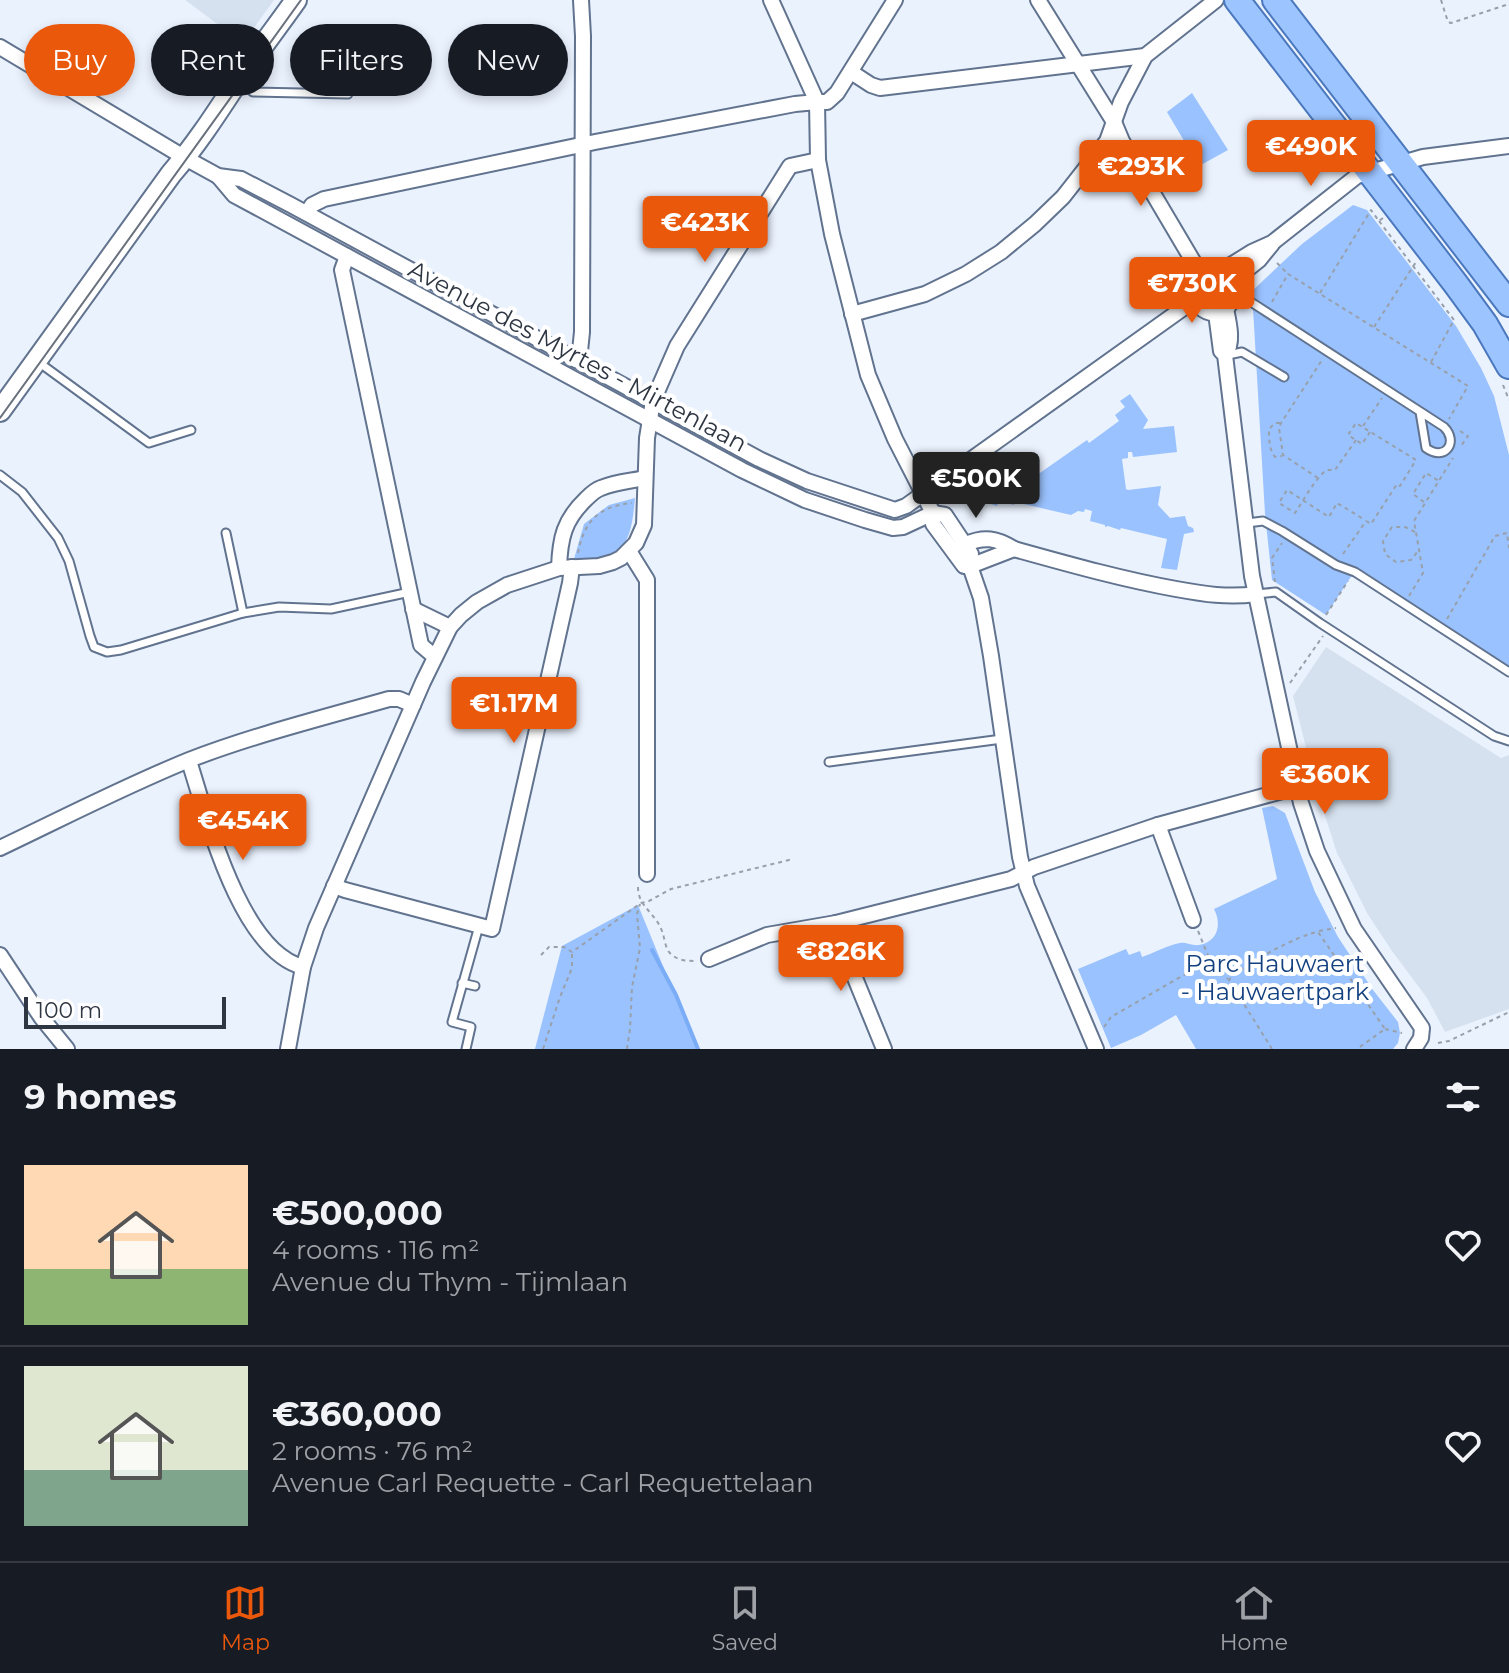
<!DOCTYPE html>
<html lang="en">
<head>
<meta charset="utf-8">
<style>
	:root { --surface:#171b24; --page:#20242c; --text:#f1f3f6; --muted:#9ea1a6; --line:#363941; --accent:#ea580c }
	body { margin:0; font-family:Montserrat,sans-serif; background:var(--page); color:var(--text); height:100vh; display:flex; flex-direction:column; font-size:30px; white-space:nowrap }
	* { box-sizing:border-box; margin:0 }
	p { font-size:26px; color:var(--muted) }
	.icon { flex:none; width:44px; height:44px; fill:none; stroke:currentColor; stroke-width:2; stroke-linecap:round; stroke-linejoin:round }
	.map { position:relative; height:1049px; overflow:hidden }
	.sheet { display:flex; flex-direction:column; background:var(--surface); flex:1 }
	.sheet>* { flex:none }
	.hud { position:absolute; left:24px; top:24px; width:800px; height:72px; display:flex; gap:16px }
	.scale { position:absolute; left:24px; bottom:20px; width:202px; box-sizing:border-box; padding-left:8px; border:4px solid #2e3642; border-top:0; font-size:22px; line-height:28px; white-space:nowrap; color:#2e3642; -webkit-text-stroke:6px #fff; paint-order:stroke }
	.price { position:absolute; translate:-50% -68px; padding:0 18px; border-radius:8px; background:var(--accent); color:#fff; font-size:26px; line-height:52px; filter:drop-shadow(0 2px 4px #0008) }
	.price::after { content:''; position:absolute; left:50%; top:48px; width:24px; height:18px; margin-left:-12px; background:inherit; clip-path:polygon(0 0,100% 0,50% 100%) }
	.price.active { background:#222; color:#fff }
	ul { padding:0; list-style:none }
	li { display:flex; align-items:center; gap:24px; height:200px; padding:0 24px }
	li+li { border-top:2px solid var(--line) }
	li span { display:grid; place-items:center; flex:none; width:224px; height:160px; border-radius:0px; color:#555 }
	li>.icon { margin-inline-start:auto }
	span .icon { width:96px; height:96px; fill:#fffc; stroke-width:1 }
	li b { font-size:34px }
	h2 { display:flex; justify-content:space-between; align-items:center; height:96px; padding:0 24px; font-size:34px }
	.pill { padding:0 28px; border-radius:36px; background:var(--surface); box-shadow:0 4px 12px #0003; font-size:28px; line-height:72px }
	.pill.active { background:var(--accent); color:#fff }
	.menu { display:flex; justify-content:space-around; align-items:center; height:112px; border-top:2px solid var(--line); background:var(--surface); font-size:22px; color:var(--muted) }
	.menu a { display:grid; justify-items:center; gap:4px }
	.menu .active { color:var(--accent) }
	.map>svg:first-child { display:block }
</style>
</head>
<body>
<div class="map">
<svg width="1509" height="1049" viewBox="0 0 1509 1049">
	<rect width="100%" height="100%" fill="#eaf2fe"/>
	<g fill="#d6e1ef">
		<polygon points="185,0 274,0 243,43"/>
		<polygon points="1326,647 1501,758 1509,755 1509,1009 1445,1032 1427,998 1392,951 1367,913 1337,853 1317,791 1293,696"/>
	</g>
	<g fill="#9ac2fe">
		<polygon points="1192,93 1228,150 1199,166 1167,112"/>
		<polygon points="1353,205 1367,210 1456,326 1481,368 1494,396 1509,455 1509,672 1354,572 1326,615 1272,580 1265,514 1252,291 1302,244"/>
		<polygon points="1130,394 1148,420 1143,429 1174,426 1177,452 1133,457 1132,452 1128,452 1128,458 1122,459 1126,489 1128,490 1161,486 1158,505 1170,518 1185,516 1188,526 1193,528 1194,532 1184,534 1177,570 1161,568 1167,539 1121,528 1120,530 1108,526 1105,527 1105,525 1090,521 1092,511 1085,509 1084,512 1078,511 1071,515 1015,502 1014,505 999,501 997,506 985,502 981,496 1016,470 1022,478 1032,470 1037,475 1087,440 1089,443 1119,421 1115,415 1125,407 1120,401"/>
		<path d="M635 498C631 545 624 560 574 559L584 524 609 505Z"/>
		<path d="M1273 806 1285 813 1315 892 1338 937 1373 990 1398 1022 1400 1033 1398 1043 1393 1049H1196L1176 1015 1141 1035 1111 1048 1078 969 1126 949 1129 955 1140 951 1142 957C1154 953 1168 945 1180 943 1186 942 1192 946 1199 945 1218 942 1222 924 1214 909L1277 879 1262 808Z"/>
		<polygon points="638,905 697,1049 535,1049 562,946"/>
	</g>
	<g fill="none" stroke-linecap="round" stroke-linejoin="round">
		<polyline stroke="#7badf7" stroke-width="4" points="652,950 676,995 698,1049"/>
		<g stroke="#61738e" stroke-width="11">
			<g id="service">
				<polyline points="241,83 253,92 348,94"/>
				<path d="M1233 299 1251 302 1444 427C1459 442 1445 462 1426 448L1420 412"/>
				<polyline points="1228,355 1242,352 1284,377"/>
				<polyline points="37,361 149,443 191,430"/>
				<polyline points="0,475 22,492 58,538 69,561 90,636 94,647 107,652 121,650 243,613"/>
				<polyline points="1247,523 1263,521 1282,531 1336,565 1355,572 1509,672"/>
				<polyline points="226,533 243,613 279,607 331,609 410,592"/>
				<polyline points="1256,594 1276,592 1320,623 1494,736 1509,741"/>
				<polyline points="829,762 1002,739"/>
				<polyline points="462,983 475,986"/>
				<polyline points="466,1049 471,1027 452,1022 479,926"/>
			</g>
		</g>
		<g stroke="#61738e" stroke-width="18">
			<g id="minor">
				<polyline points="1038,0 1114,122 1122,141 1203,278"/>
				<polyline points="0,47 187,159 218,176 241,179 291,205 759,459 807,481 895,510 906,506 1196,299"/>
				<polyline points="851,72 871,85 880,88 1145,56"/>
				<polyline points="818,160 832,234 868,375 895,439 933,513 933,524 964,566 970,566"/>
				<polyline points="218,176 234,195 742,470 805,500 865,520 893,528 903,527 933,513"/>
				<polyline points="307,213 312,205 324,199 595,142 795,104 817,102 771,0"/>
				<polyline points="347,256 342,270 421,645 435,657"/>
				<circle cx="1214" cy="294" r="19"/>
				<polyline points="1221,275 1231,265 1252,252 1272,243 1357,176 1423,157 1509,146"/>
				<polyline points="1233,288 1239,276 1259,260 1272,244"/>
				<polyline points="1216,313 1221,351 1225,355 1252,576 1301,803 1317,851 1354,929 1422,1028 1421,1038 1414,1049"/>
				<polyline points="852,314 925,294 966,274 1001,252 1035,224 1063,197 1107,141 1121,102 1145,56 1216,0"/>
				<path d="M1225 355C1234 343 1229 323 1226 309"/>
				<polyline points="576,360 580,351 582,332 583,36 581,0"/>
				<polyline points="933,513 945,515 971,554 970,566 981,598 991,656 1020,857 1027,886 1096,1049"/>
				<polyline points="629,551 647,580 647,874"/>
				<path d="M963 551 966 544C984 536 997 538 1014 549 1068 564 1121 579 1176 589 1204 594 1228 598 1256 594"/>
				<polyline points="970,566 1014,549"/>
				<path d="M559 568C560 538 564 520 586 499 591 494 595 490 601 488 615 482 631 481 645 478"/>
				<polyline points="413,609 450,627"/>
				<path d="M189 761C207 817 240 951 303 967"/>
				<polyline points="1158,825 1193,920"/>
				<path d="M0 848C63 818 125 786 189 760 254 735 322 718 389 699H399L413 705"/>
				<polyline points="334,886 345,890 492,929 570,583 572,567"/>
				<polyline points="836,923 844,951 884,1049"/>
				<polyline points="0,955 41,1017 67,1049"/>
				<polyline points="709,959 767,935 836,923 1011,879 1034,867 1158,825 1297,787"/>
				<polyline points="288,1049 303,967 316,928 423,682 450,627 461,615 477,602 507,585 559,568 599,566 613,562 621,558 636,543 644,525 647,438 653,401 677,346 790,166 818,160 817,102 827,102 837,93 895,0"/>
			</g>
		</g>
		<g stroke="#61738e" stroke-width="24">
			<path id="secondary" d="M0 411 171 174C196 145 216 114 237 82 256 54 277 27 296 0"/>
		</g>
		<g stroke="#4b78bd" stroke-width="28">
			<g id="primary">
				<polyline points="1237,0 1455,283 1485,324 1509,366"/>
				<polyline points="1275,0 1509,304"/>
			</g>
		</g>
		<g stroke="#98a0ac" stroke-width="2" stroke-dasharray="4 4" stroke-linecap="butt">
			<polyline points="1441,0 1448,22 1451,23 1509,4"/>
			<polyline points="1379,221 1454,320 1431,362"/>
			<polyline points="1277,263 1287,273"/>
			<polyline points="1320,293 1371,210 1379,221 1383,218"/>
			<polyline points="1272,302 1288,274 1468,386 1449,419"/>
			<polyline points="1374,327 1416,262"/>
			<polyline points="1503,385 1509,400"/>
			<path d="M1280 423H1275L1269 429C1269 439 1269 449 1275 457L1282 456"/>
			<polyline points="1363,426 1382,398"/>
			<polyline points="1460,431 1468,436 1461,446"/>
			<path d="M1356 440 1335 470H1326C1313 482 1305 498 1295 513L1279 503 1287 490 1329 517 1337 503 1365 520"/>
			<polyline points="1318,478 1283,455 1279,428 1281,423 1322,360"/>
			<polyline points="1424,502 1413,494 1426,473 1439,481"/>
			<polyline points="1415,532 1405,527 1392,527 1383,541 1385,554 1396,562 1411,560 1418,551"/>
			<path d="M578 553C584 521 599 506 632 503"/>
			<polyline points="1343,554 1366,521 1371,524 1397,484 1400,486 1416,460 1356,423 1348,435 1362,444 1370,432"/>
			<polyline points="1275,582 1272,558 1282,543"/>
			<polyline points="1409,596 1423,573 1414,521 1453,458"/>
			<polyline points="1326,615 1348,581"/>
			<polyline points="1447,619 1495,536 1507,533 1509,548"/>
			<polyline points="1290,683 1323,636"/>
			<path d="M638 887C638 907 655 912 662 931 665 939 665 950 672 955 679 961 689 961 697 961"/>
			<path d="M1198 931C1206 949 1210 968 1228 979"/>
			<polyline points="1319,931 1336,928"/>
			<polyline points="541,955 549,947 564,947 572,952 641,903 649,901 671,889 793,859"/>
			<polyline points="1104,1027 1111,1017 1210,960"/>
			<polyline points="1385,1029 1402,1033"/>
			<polyline points="1438,1043 1449,1041 1509,1012"/>
			<polyline points="543,1049 560,997 572,968 572,953"/>
			<polyline points="627,1049 630,1029 632,987 640,948 637,914 640,904"/>
			<path d="M1272 1049 1229 980C1240 966 1300 934 1318 932L1385 1029 1357 1049"/>
		</g>
		<use href="#service" stroke="#fff" stroke-width="7"/>
		<use href="#minor" stroke="#fff" stroke-width="14"/>
		<use href="#secondary" stroke="#fff" stroke-width="20"/>
		<use href="#primary" stroke="#9cc4ff" stroke-width="24"/>
		<polyline stroke="#69717d" stroke-width="2" points="0,418 301,0"/>
	</g>
	<g text-anchor="middle" dominant-baseline="central" stroke-width="8" stroke-linejoin="round" paint-order="stroke">
		<g font-size="24" fill="#2e3642" stroke="#fff">
			<text transform="translate(578 356) rotate(28)">Avenue des Myrtes - Mirtenlaan</text>
		</g>
		<g font-size="24" fill="#124081" stroke="#fff">
			<text x="1275" y="963">Parc Hauwaert<tspan x="1275" dy="28">- Hauwaertpark</tspan></text>
		</g>
	</g>
</svg>
<div class="scale">100 m</div>
<b class="price" style="left:1311px;top:188px">€490K</b>
<b class="price" style="left:1141px;top:208px">€293K</b>
<b class="price" style="left:705px;top:264px">€423K</b>
<b class="price" style="left:1192px;top:325px">€730K</b>
<b class="price active" style="left:976px;top:520px">€500K</b>
<b class="price" style="left:514px;top:745px">€1.17M</b>
<b class="price" style="left:1325px;top:816px">€360K</b>
<b class="price" style="left:243px;top:862px">€454K</b>
<b class="price" style="left:841px;top:993px">€826K</b>
<div class="hud">
<a class="pill active">Buy</a>
<a class="pill">Rent</a>
<a class="pill">Filters</a>
<a class="pill">New</a>
</div>
</div>
<section class="sheet">
<h2>9 homes<svg class="icon" aria-label="filters" viewBox="0 0 24 24"><path d="M4 7h16M4 17h16"/><circle cx="9" cy="7" r="2"/><circle cx="15" cy="17" r="2"/></svg></h2>
<ul>
<li><span style="background:linear-gradient(#ffd9b3 65%,#8fb573 0)"><svg class="icon" aria-label="home" viewBox="0 0 24 24"><path d="M3 11l9-7 9 7M6 9v11h12V9"/></svg></span><div><b>€500,000</b><p>4 rooms · 116 m²</p><p>Avenue du Thym - Tijmlaan</p></div><svg class="icon" aria-label="heart" viewBox="0 0 24 24"><path d="M12 20l-8-8c-3-5 5-10 8-4 3-6 11-1 8 4z"/></svg></li>
<li><span style="background:linear-gradient(#dfe7d0 65%,#7fa58c 0)"><svg class="icon" aria-label="home" viewBox="0 0 24 24"><path d="M3 11l9-7 9 7M6 9v11h12V9"/></svg></span><div><b>€360,000</b><p>2 rooms · 76 m²</p><p>Avenue Carl Requette - Carl Requettelaan</p></div><svg class="icon" aria-label="heart" viewBox="0 0 24 24"><path d="M12 20l-8-8c-3-5 5-10 8-4 3-6 11-1 8 4z"/></svg></li>
</ul>
</section>
<nav class="menu">
<a class="active"><svg class="icon" aria-label="map" viewBox="0 0 24 24"><path d="M3 6l6-2 6 2 6-2v14l-6 2-6-2-6 2zM9 4v14M15 6v14"/></svg>Map</a>
<a><svg class="icon" aria-label="saved" viewBox="0 0 24 24"><path d="M7 4h10v16l-5-4-5 4z"/></svg>Saved</a>
<a><svg class="icon" aria-label="home" viewBox="0 0 24 24"><path d="M3 11l9-7 9 7M6 9v11h12V9"/></svg>Home</a>
</nav>
</body>
</html>
